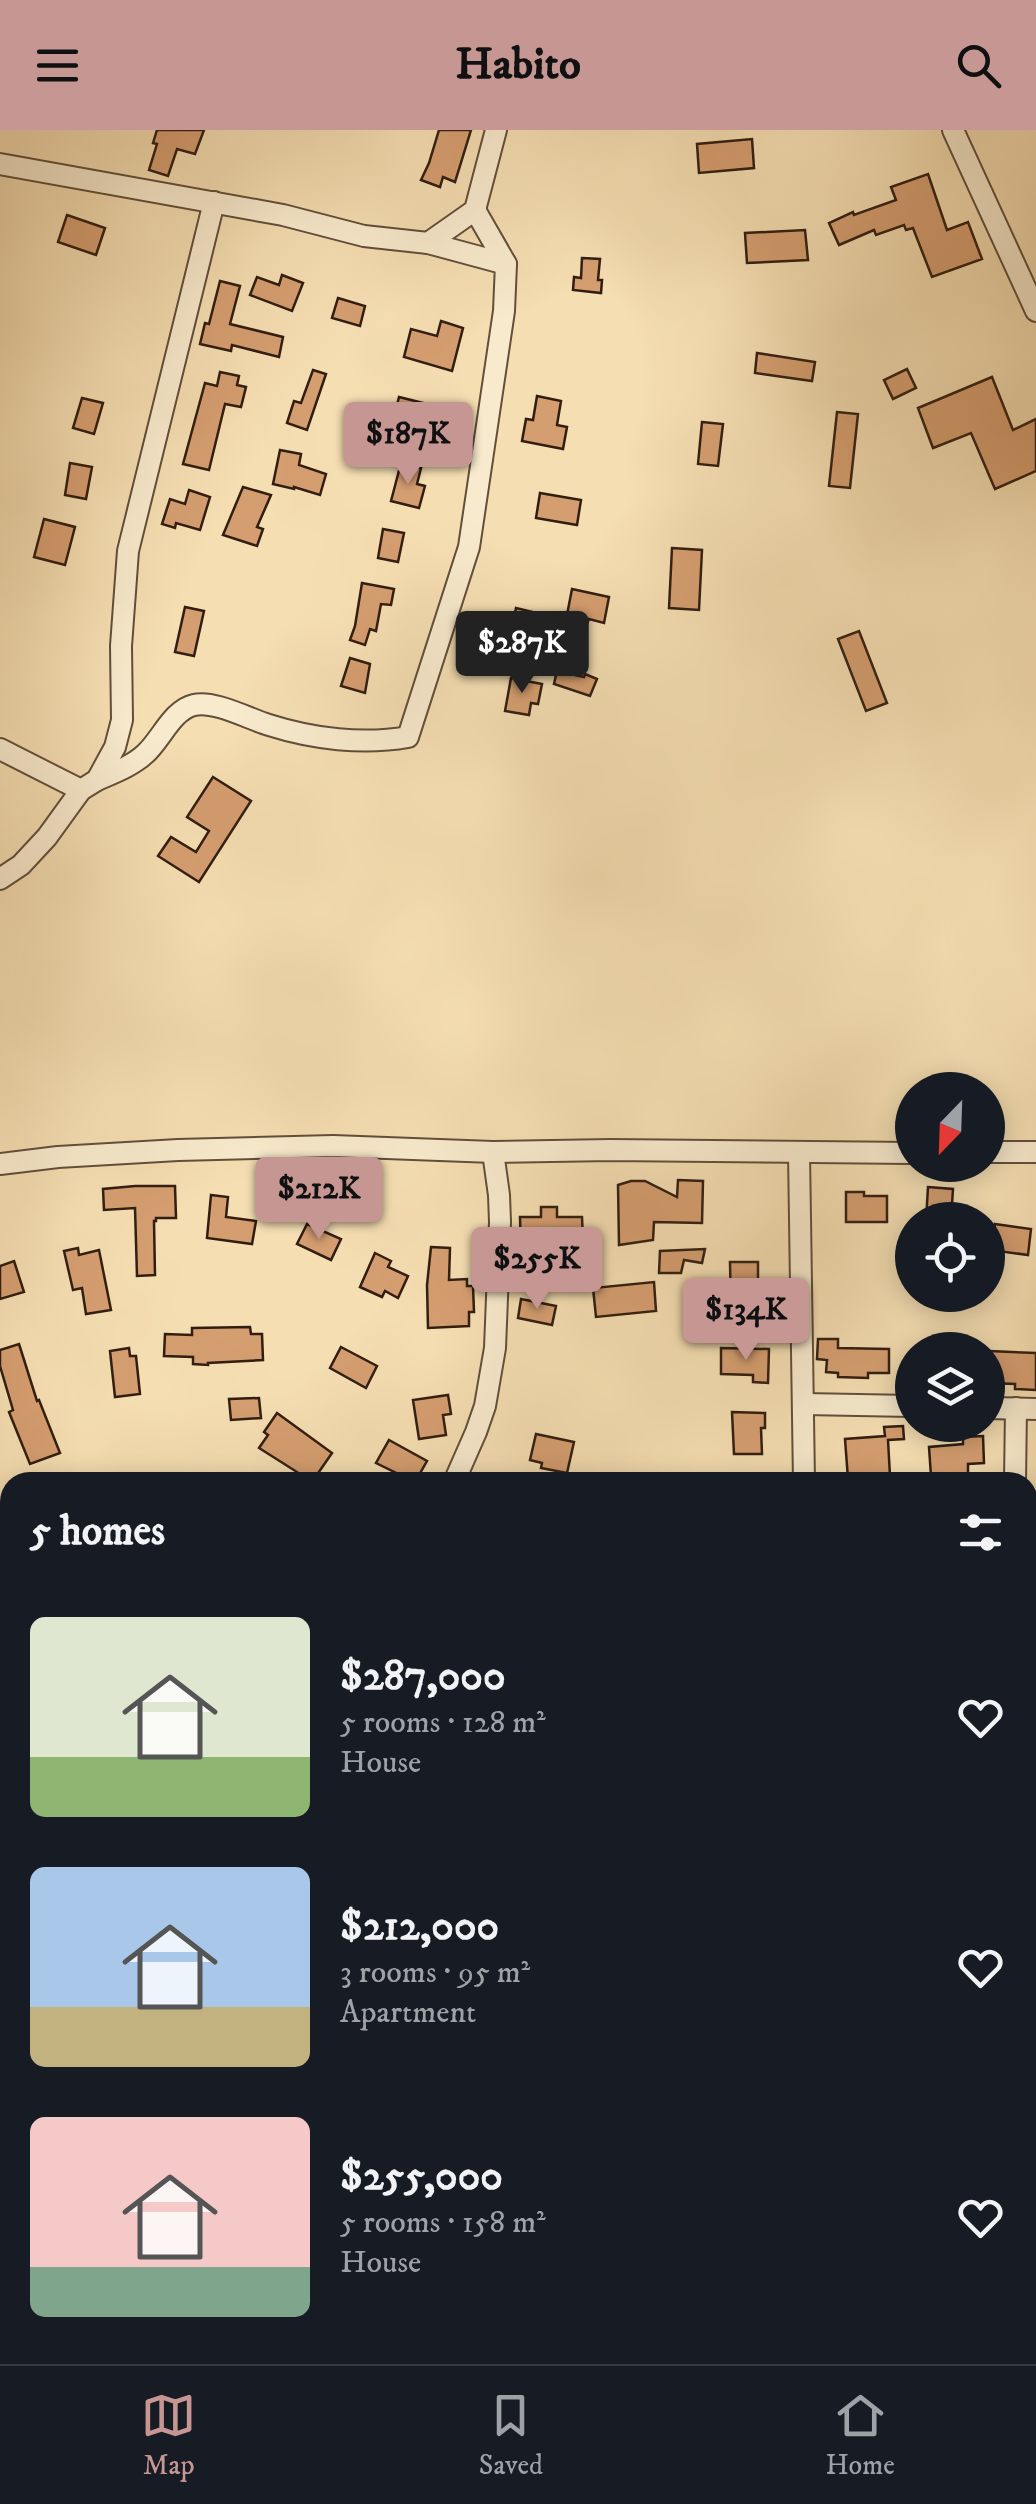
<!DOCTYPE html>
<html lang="en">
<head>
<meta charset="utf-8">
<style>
	:root { --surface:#171b24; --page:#20242c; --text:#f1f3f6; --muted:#9ea1a6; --line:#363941; --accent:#c59692 }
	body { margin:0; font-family:"IM FELL DW Pica",serif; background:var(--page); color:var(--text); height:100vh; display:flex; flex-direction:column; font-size:38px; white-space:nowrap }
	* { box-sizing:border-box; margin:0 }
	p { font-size:32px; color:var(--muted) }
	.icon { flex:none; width:55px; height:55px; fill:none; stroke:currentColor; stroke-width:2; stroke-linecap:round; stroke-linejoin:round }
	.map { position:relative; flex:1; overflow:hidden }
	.panel { position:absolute; left:0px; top:1342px; width:1038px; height:892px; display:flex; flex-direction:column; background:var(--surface); border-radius:30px 30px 0 0; box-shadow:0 5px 25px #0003 }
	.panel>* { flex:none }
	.needle { width:65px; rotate:203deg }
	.controls { position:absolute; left:895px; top:942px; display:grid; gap:20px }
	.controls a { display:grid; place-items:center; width:110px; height:110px; border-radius:50%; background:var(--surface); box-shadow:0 5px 25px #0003; font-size:50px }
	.price { position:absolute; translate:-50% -85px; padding:0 22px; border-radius:10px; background:var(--accent); color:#111; font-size:32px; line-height:65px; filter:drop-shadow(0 2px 5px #0008) }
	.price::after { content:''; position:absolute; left:50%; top:60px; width:30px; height:22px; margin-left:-15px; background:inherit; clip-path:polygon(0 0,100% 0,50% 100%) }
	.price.active { background:#222; color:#fff }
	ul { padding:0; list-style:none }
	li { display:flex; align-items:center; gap:30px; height:250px; padding:0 30px }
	li span { display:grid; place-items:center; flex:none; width:280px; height:200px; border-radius:15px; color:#555 }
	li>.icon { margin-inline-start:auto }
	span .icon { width:120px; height:120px; fill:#fffc; stroke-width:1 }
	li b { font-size:42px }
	h2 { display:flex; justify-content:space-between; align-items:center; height:120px; padding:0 30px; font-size:42px }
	header { display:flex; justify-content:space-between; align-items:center; height:130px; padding:0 30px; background:var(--accent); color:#111; font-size:45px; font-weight:700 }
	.tab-bar { display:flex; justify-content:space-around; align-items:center; height:140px; border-top:2px solid var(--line); background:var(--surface); font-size:28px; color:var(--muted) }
	.tab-bar a { display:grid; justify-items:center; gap:5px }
	.tab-bar .active { color:var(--accent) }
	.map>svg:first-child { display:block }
</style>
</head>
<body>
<header><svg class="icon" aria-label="menu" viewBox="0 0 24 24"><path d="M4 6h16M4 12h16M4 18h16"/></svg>Habito<svg class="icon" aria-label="search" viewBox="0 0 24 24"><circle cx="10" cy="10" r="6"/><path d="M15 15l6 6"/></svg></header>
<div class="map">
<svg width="1036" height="2234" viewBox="0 0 1036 2234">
	<rect width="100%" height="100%" fill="#f5deb2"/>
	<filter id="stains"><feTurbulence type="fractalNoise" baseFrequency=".002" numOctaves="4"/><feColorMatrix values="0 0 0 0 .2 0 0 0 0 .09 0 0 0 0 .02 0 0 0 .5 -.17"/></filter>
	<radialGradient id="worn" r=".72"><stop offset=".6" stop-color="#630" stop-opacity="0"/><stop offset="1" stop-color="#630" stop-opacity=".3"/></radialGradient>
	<g fill="#d59e70" stroke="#311e12" stroke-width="2.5">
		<polygon points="157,0 204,0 195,24 177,19 168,46 149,40 157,14 153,13"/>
		<polygon points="439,0 471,0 455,52 443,47 440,57 421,50 429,33"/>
		<polygon points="752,9 754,38 699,43 697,14"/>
		<polygon points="928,44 947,100 968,92 982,129 932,147 913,98 906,100 904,95 876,105 874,100 839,115 829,93 853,82 854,85 896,70 891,57"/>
		<polygon points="67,85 105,98 96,125 58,112"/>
		<polygon points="805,100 808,130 747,133 745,103"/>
		<polygon points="582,128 600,129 598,150 602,150 601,163 573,160 574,147 581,148"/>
		<polygon points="282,145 303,153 292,181 250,165 257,147 279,155"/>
		<polygon points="220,151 240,156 230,194 283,207 279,227 232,215 231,221 200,214 205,193 209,194"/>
		<polygon points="338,168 365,176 360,196 332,188"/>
		<polygon points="441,191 463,198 452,241 404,227 411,199 437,206"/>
		<polygon points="757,223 815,232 812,251 755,243"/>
		<polygon points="907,239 916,258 893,269 884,250"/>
		<polygon points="313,240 326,244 307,300 287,293 294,271 301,273"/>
		<polygon points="220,242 239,246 237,255 246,257 241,277 225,274 209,340 183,334 205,253 217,256"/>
		<polygon points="992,247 1013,300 1036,289 1036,341 995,359 971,303 933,318 918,278"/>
		<polygon points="537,266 561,271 557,295 567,297 563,319 522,311 526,289 533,290"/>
		<polygon points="399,267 423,273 412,317 388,311"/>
		<polygon points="82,268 103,273 94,304 73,298"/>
		<polygon points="837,282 858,284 850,358 829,356"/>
		<polygon points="702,292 723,294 718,336 698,334"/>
		<polygon points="280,320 301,324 299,335 326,344 320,365 294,357 294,359 273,354"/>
		<polygon points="70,333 92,337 86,369 65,365"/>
		<polygon points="401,333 421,338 417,354 425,356 419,378 391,371"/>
		<polygon points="243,357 271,365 257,397 263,399 257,416 223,405"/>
		<polygon points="189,360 210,367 200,400 176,393 175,398 162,394 170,369 185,374"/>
		<polygon points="540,363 581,370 577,395 536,388"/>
		<polygon points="44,389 75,397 65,435 34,427"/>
		<polygon points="383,399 404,403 398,432 378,428"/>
		<polygon points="672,418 702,420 699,480 669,478"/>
		<polygon points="362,453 394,459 391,475 381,474 376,501 370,499 365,515 350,510 355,496"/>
		<polygon points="572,459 609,467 604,493 589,489 581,509 540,500 534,525 507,519 516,478 566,490"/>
		<polygon points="185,477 204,481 194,526 175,522"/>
		<polygon points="859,501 887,573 866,581 838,509"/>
		<polygon points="350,528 370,534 365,563 341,556"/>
		<polygon points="557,541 584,547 585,544 597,549 590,566 554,554"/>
		<polygon points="511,548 542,554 538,574 531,573 529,585 505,581"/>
		<polygon points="213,647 251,671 199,752 158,726 171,707 196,722 209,701 187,687"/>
		<polygon points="678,1050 703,1051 702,1093 654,1092 653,1110 619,1115 618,1055 631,1051 645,1051 677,1067"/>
		<polygon points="135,1056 175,1056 176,1088 156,1088 156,1091 154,1091 155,1145 137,1146 135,1078 104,1080 103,1059"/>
		<polygon points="928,1057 953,1059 951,1090 926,1090"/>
		<polygon points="846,1062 864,1062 864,1066 887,1066 887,1092 846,1092"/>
		<polygon points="211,1065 228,1067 226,1087 256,1091 252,1114 207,1108"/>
		<polygon points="541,1077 557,1077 557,1087 582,1087 583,1111 552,1111 552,1118 544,1118 543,1126 521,1126 520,1087 541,1087"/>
		<polygon points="307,1094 341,1109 331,1130 297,1114"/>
		<polygon points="995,1094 1031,1099 1028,1125 991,1120"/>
		<polygon points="431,1117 450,1118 449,1150 467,1149 467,1156 473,1156 474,1182 469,1182 469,1196 428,1198 427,1155"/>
		<polygon points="78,1118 79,1125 99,1120 111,1180 86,1184 82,1158 73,1160 64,1121"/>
		<polygon points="705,1119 702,1133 684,1130 681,1143 659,1143 660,1121"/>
		<polygon points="375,1123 391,1131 388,1137 408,1146 398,1168 385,1161 382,1167 360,1157"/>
		<polygon points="14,1131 24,1162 0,1169 0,1136"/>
		<polygon points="730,1132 758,1132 758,1167 774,1167 774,1183 731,1183"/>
		<polygon points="654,1152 656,1181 596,1187 593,1158"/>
		<polygon points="521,1169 556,1176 552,1195 518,1188"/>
		<polygon points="250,1197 251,1204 262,1204 263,1230 208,1233 208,1235 193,1234 193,1227 164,1226 165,1204 192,1205 192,1198"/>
		<polygon points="818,1209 838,1209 838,1218 889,1219 889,1243 868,1243 868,1248 838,1247 838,1243 826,1242 827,1230 817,1229"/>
		<polygon points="19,1214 37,1271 39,1270 60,1323 30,1334 9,1282 13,1280 0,1236 0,1220"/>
		<polygon points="341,1217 377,1236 366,1258 330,1238"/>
		<polygon points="129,1218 130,1226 136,1226 140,1264 115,1267 110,1221"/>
		<polygon points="721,1218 769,1219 768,1253 753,1252 753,1245 721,1244"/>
		<polygon points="989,1221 1036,1223 1036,1260 1015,1259 1015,1254 988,1253"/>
		<polygon points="448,1265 451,1284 443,1285 446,1305 419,1309 413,1270"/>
		<polygon points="259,1268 261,1288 231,1290 229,1269"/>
		<polygon points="732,1282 765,1283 765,1298 761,1298 762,1324 734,1324"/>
		<polygon points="277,1283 332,1323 312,1352 301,1352 293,1348 297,1342 259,1318 268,1305 264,1302"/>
		<polygon points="903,1296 904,1309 888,1310 890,1346 848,1349 845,1309 885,1306 884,1297"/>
		<polygon points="536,1304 574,1312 567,1343 541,1338 542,1333 530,1330"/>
		<polygon points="983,1306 984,1333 968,1334 968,1344 931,1346 929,1317 963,1314 963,1307"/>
		<polygon points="389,1310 427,1331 415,1352 376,1333"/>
	</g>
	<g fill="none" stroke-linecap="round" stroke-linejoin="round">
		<g stroke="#624e3a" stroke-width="24">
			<g id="minor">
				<polyline points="953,0 1036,181"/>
				<polyline points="0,34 283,85 364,106 428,113 475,80 496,0"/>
				<polyline points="475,80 506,134"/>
				<polyline points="0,619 81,660"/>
				<path d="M97 650C113 643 132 636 145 624 161 610 172 580 194 575 214 570 249 589 269 595 313 609 363 615 408 607L469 417 504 181 506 134 428 113"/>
				<polyline points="0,749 21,735 47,707 81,660 97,650 115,617 122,590 121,516 128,421 214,72"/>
				<polyline points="988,1022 1036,1022"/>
				<polyline points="799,1023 804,1352"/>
				<polyline points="0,1034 58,1027 178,1020 333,1016 493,1022 610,1020 912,1023"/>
				<polyline points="804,1274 912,1276"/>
				<polyline points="988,1278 1036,1279"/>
				<polyline points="454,1352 476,1302 485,1276 495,1218 500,1092 499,1065 493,1022"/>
				<polyline points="1015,1352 1016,1278"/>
				<polyline points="0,1528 10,1560"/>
				<polyline points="1028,1545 1036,1545"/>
				<polyline points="1029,1740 1036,1749"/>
				<polyline points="1028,1977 1036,1973"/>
				<polyline points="198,2225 201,2234"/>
				<polyline points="505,2225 515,2229 699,2225"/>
			</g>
		</g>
		<use href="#minor" stroke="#f8eacd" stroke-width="20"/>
	</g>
	<rect width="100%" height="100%" filter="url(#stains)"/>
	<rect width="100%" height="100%" fill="url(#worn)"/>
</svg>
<div class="controls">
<a><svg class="needle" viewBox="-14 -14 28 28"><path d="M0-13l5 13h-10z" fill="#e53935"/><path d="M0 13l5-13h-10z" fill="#9ea1a6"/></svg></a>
<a><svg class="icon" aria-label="locate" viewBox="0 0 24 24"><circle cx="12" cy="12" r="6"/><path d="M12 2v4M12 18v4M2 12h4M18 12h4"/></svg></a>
<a><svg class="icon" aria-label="layers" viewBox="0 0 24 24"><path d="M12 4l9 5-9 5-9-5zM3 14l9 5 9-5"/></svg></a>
</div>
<b class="price" style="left:408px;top:357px">$187K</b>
<b class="price active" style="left:522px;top:566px">$287K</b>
<b class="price" style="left:319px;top:1112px">$212K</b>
<b class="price" style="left:537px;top:1182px">$255K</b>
<b class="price" style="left:746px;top:1233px">$134K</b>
<section class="panel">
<h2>5 homes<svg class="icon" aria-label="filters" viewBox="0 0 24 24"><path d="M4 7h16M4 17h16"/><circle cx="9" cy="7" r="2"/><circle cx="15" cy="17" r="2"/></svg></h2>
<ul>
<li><span style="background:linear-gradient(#dfe7d0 70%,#8fb573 0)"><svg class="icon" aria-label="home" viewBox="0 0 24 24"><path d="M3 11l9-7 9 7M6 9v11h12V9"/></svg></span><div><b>$287,000</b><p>5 rooms · 128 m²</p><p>House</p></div><svg class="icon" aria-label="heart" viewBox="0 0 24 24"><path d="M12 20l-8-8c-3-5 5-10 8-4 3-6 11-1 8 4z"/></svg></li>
<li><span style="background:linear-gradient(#a9c7e8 70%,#c2b280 0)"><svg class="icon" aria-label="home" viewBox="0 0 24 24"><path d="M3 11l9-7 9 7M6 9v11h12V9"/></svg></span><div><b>$212,000</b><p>3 rooms · 95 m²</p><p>Apartment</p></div><svg class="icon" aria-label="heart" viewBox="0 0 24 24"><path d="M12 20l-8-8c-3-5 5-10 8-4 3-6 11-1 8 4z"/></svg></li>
<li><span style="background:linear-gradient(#f6c9c9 75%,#7fa58c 0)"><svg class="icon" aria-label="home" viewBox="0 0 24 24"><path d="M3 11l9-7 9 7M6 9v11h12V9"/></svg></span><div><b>$255,000</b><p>5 rooms · 158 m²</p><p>House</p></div><svg class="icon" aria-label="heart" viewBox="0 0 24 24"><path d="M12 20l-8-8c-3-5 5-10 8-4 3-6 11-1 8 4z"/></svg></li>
</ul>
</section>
</div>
<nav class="tab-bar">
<a class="active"><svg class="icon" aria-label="map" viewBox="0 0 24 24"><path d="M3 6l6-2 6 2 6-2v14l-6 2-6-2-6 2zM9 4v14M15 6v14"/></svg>Map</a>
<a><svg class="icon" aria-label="saved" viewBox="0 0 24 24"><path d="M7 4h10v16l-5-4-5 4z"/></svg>Saved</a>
<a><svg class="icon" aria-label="home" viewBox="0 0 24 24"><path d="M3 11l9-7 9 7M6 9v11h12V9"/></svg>Home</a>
</nav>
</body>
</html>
